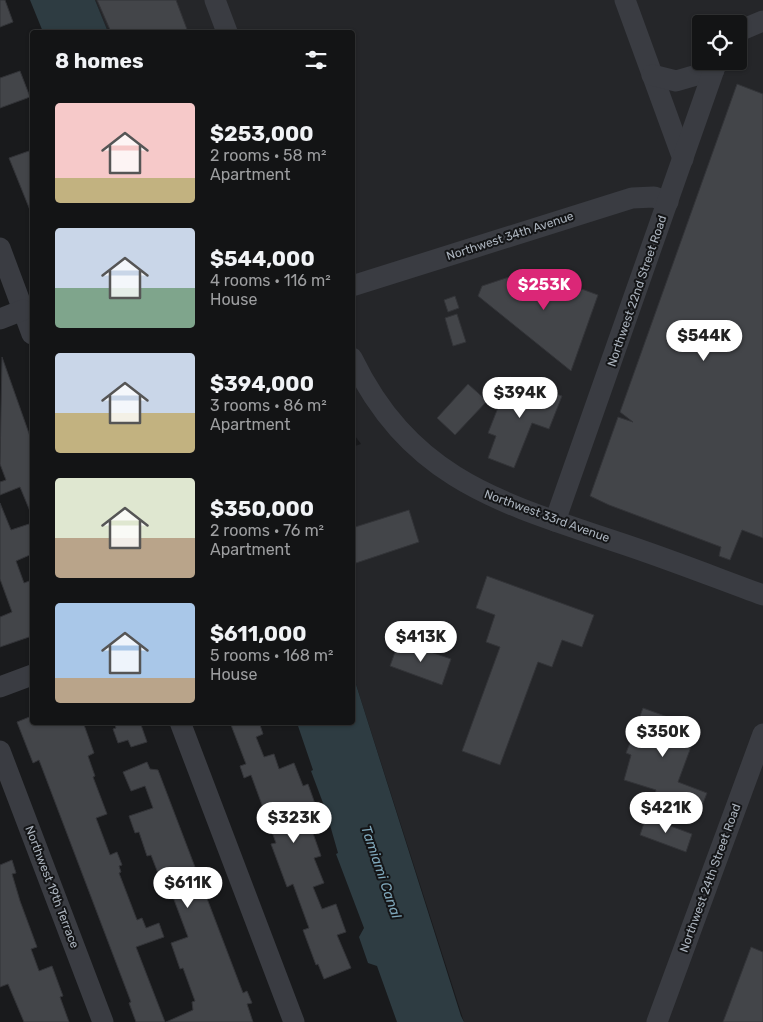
<!DOCTYPE html>
<html lang="en">
<head>
<meta charset="utf-8">
<style>
	:root { --surface:#131415; --page:#202122; --text:#f1f3f6; --muted:#9d9ea0; --line:#323334; --accent:#db2777 }
	body { margin:0; font-family:Rubik,sans-serif; background:var(--page); color:var(--text); height:100vh; display:flex; flex-direction:column; font-size:19px; white-space:nowrap }
	* { box-sizing:border-box; margin:0 }
	p { font-size:16px; color:var(--muted) }
	.icon { flex:none; width:28px; height:28px; fill:none; stroke:currentColor; stroke-width:2; stroke-linecap:round; stroke-linejoin:round }
	.map { position:relative; flex:1; overflow:hidden }
	.panel { position:absolute; left:30px; top:30px; width:325px; height:695px; display:flex; flex-direction:column; background:var(--surface); border-radius:5px; box-shadow:0 1px 4px #0004,0 0 0 1px var(--line) }
	.panel>* { flex:none }
	.fabs { position:absolute; left:692px; top:15px; display:grid; gap:10px }
	.fabs a { display:grid; place-items:center; width:55px; height:55px; border-radius:5px; background:var(--surface); box-shadow:0 1px 4px #0004,0 0 0 1px var(--line); font-size:25px }
	.price { position:absolute; translate:-50% -42px; padding:0 11px; border-radius:18px; background:#fff; color:#222; font-size:16px; line-height:32px; filter:drop-shadow(0 1px 2px #0008) }
	.price::after { content:''; position:absolute; left:50%; top:30px; width:15px; height:11px; margin-left:-8px; background:inherit; clip-path:polygon(0 0,100% 0,50% 100%) }
	.price.selected { background:var(--accent); color:#fff }
	ul { padding:0; list-style:none }
	li { display:flex; align-items:center; gap:15px; height:125px; padding:0 25px }
	li span { display:grid; place-items:center; flex:none; width:140px; height:100px; border-radius:5px; color:#555 }
	li>.icon { margin-inline-start:auto }
	span .icon { width:60px; height:60px; fill:#fffc; stroke-width:1 }
	li b { font-size:21px }
	h2 { display:flex; justify-content:space-between; align-items:center; height:60px; padding:0 25px; font-size:21px }
	.map>svg:first-child { display:block }
</style>
</head>
<body>
<div class="map">
<svg width="763" height="1022" viewBox="0 0 763 1022">
	<rect width="100%" height="100%" fill="#191a1c"/>
	<path fill="#252629" fill-rule="evenodd" d="M95 0H763V1022H464L353 675 352 447 361 444 352 432V32H108ZM701 24H739V61H701Z"/>
	<g fill="#2e3c42">
		<polygon points="30,0 95,0 108,32 43,32"/>
		<polygon points="353,675 461,1016 464,1022 397,1022 377,966 368,963 359,937 364,928 336,854 338,853 326,811 311,771 313,770 297,723 352,722"/>
	</g>
	<g fill="#434549" stroke="#333438">
		<polygon points="0,0 5,0 13,22 0,27"/>
		<polygon points="97,0 176,0 188,32 111,32"/>
		<polygon points="20,71 30,97 0,108 0,78"/>
		<polygon points="737,84 763,94 763,538 742,530 730,560 719,556 721,547 609,505 590,496 618,417 633,422 620,412"/>
		<polygon points="29,151 32,160 32,215 9,158"/>
		<polygon points="530,270 598,295 571,371 478,296 482,286"/>
		<polygon points="455,296 459,308 448,312 444,300"/>
		<polygon points="457,314 466,342 453,346 445,318"/>
		<polygon points="2,357 32,442 32,516 20,487 0,495 0,482 6,480 0,464"/>
		<polygon points="510,377 562,396 549,429 532,423 514,468 488,458 496,436 488,433"/>
		<polygon points="468,384 487,401 455,435 437,418"/>
		<polygon points="0,503 11,530 32,523 32,554 16,561 24,583 32,580 32,636 0,647 0,617 12,612 0,579"/>
		<polygon points="409,510 419,542 356,563 352,552 352,528"/>
		<polygon points="487,576 594,615 582,647 562,640 552,667 538,662 500,765 462,751 500,647 486,642 495,615 476,608"/>
		<polygon points="399,641 451,659 442,685 390,666"/>
		<polygon points="643,708 698,728 678,782 707,793 700,811 655,794 656,790 624,780 631,755 626,753"/>
		<polygon points="32,716 32,722 83,722 94,753 88,756 95,776 93,777 107,814 96,818 110,855 117,852 122,865 119,866 121,872 119,873 137,920 142,918 146,928 159,923 164,937 136,947 165,1022 136,1022 129,1003 131,1002 39,760 33,763 17,722"/>
		<polygon points="114,722 140,722 147,742 131,747 128,740 118,743 113,729 116,728"/>
		<polygon points="238,722 259,722 263,734 256,737 264,757 274,754 279,769 294,763 303,786 308,784 319,815 308,819 321,856 314,858 324,883 313,887 322,909 336,904 346,932 337,935 351,968 324,979 318,964 316,965 303,930 309,928 293,884 287,887 271,844 276,843 251,775 244,778 240,766 246,764 231,725"/>
		<polygon points="147,762 150,769 158,770 243,993 247,991 252,1003 247,1004 253,1022 166,1022 193,1010 192,1002 195,1001 183,968 180,969 171,943 188,937 173,897 168,899 151,855 147,856 139,832 135,833 129,816 153,808 145,786 131,791 123,772"/>
		<polygon points="646,817 692,834 686,852 640,835"/>
		<polygon points="12,860 16,873 12,874 20,901 37,947 31,949 39,971 52,966 63,996 60,997 69,1022 24,1022 8,984 0,987 0,865"/>
		<polygon points="751,947 763,952 763,1022 723,1022"/>
	</g>
	<g fill="none" stroke-linecap="round" stroke-linejoin="round">
		<g stroke="#3a3c42" stroke-width="21">
			<polyline points="215,0 227,32"/>
			<polyline points="625,0 683,159"/>
			<polyline points="739,31 763,21"/>
			<polyline points="652,75 676,81 714,70"/>
			<polyline points="0,248 32,334"/>
			<polyline points="352,286 632,198 654,197 668,202"/>
			<polyline points="0,319 23,310"/>
			<path d="M352 358C411 479 498 502 617 542 666 558 714 577 763 595"/>
			<polyline points="555,521 717,61"/>
			<polyline points="0,687 32,675"/>
			<polyline points="180,722 294,1022"/>
			<polyline points="0,751 103,1022"/>
			<polyline points="657,1022 763,734"/>
		</g>
	</g>
	<g text-anchor="middle" dominant-baseline="central" stroke-width="4" stroke-linejoin="round" paint-order="stroke">
		<g font-size="12" fill="#abb3bd" stroke="#141517">
			<text transform="translate(510 236) rotate(-18)">Northwest 34th Avenue</text>
			<text transform="translate(637 291) rotate(-71)">Northwest 22nd Street Road</text>
			<text transform="translate(547 516) rotate(20)">Northwest 33rd Avenue</text>
			<text transform="translate(710 878) rotate(-70)">Northwest 24th Street Road</text>
			<text transform="translate(52 887) rotate(69)">Northwest 19th Terrace</text>
		</g>
		<g font-size="14" font-style="italic" fill="#7fa7ba" stroke="#141517">
			<text transform="translate(381 872) rotate(71)">Tamiami Canal</text>
		</g>
	</g>
</svg>
<div class="fabs">
<a><svg class="icon" aria-label="locate" viewBox="0 0 24 24"><circle cx="12" cy="12" r="6"/><path d="M12 2v4M12 18v4M2 12h4M18 12h4"/></svg></a>
</div>
<b class="price selected" style="left:544px;top:311px">$253K</b>
<b class="price" style="left:704px;top:362px">$544K</b>
<b class="price" style="left:520px;top:419px">$394K</b>
<b class="price" style="left:421px;top:663px">$413K</b>
<b class="price" style="left:663px;top:758px">$350K</b>
<b class="price" style="left:666px;top:834px">$421K</b>
<b class="price" style="left:294px;top:844px">$323K</b>
<b class="price" style="left:188px;top:909px">$611K</b>
<section class="panel">
<h2>8 homes<svg class="icon" aria-label="filters" viewBox="0 0 24 24"><path d="M4 7h16M4 17h16"/><circle cx="9" cy="7" r="2"/><circle cx="15" cy="17" r="2"/></svg></h2>
<ul>
<li><span style="background:linear-gradient(#f6c9c9 75%,#c2b280 0)"><svg class="icon" aria-label="home" viewBox="0 0 24 24"><path d="M3 11l9-7 9 7M6 9v11h12V9"/></svg></span><div><b>$253,000</b><p>2 rooms · 58 m²</p><p>Apartment</p></div></li>
<li><span style="background:linear-gradient(#c9d6e8 60%,#7fa58c 0)"><svg class="icon" aria-label="home" viewBox="0 0 24 24"><path d="M3 11l9-7 9 7M6 9v11h12V9"/></svg></span><div><b>$544,000</b><p>4 rooms · 116 m²</p><p>House</p></div></li>
<li><span style="background:linear-gradient(#c9d6e8 60%,#c2b280 0)"><svg class="icon" aria-label="home" viewBox="0 0 24 24"><path d="M3 11l9-7 9 7M6 9v11h12V9"/></svg></span><div><b>$394,000</b><p>3 rooms · 86 m²</p><p>Apartment</p></div></li>
<li><span style="background:linear-gradient(#dfe7d0 60%,#b9a48a 0)"><svg class="icon" aria-label="home" viewBox="0 0 24 24"><path d="M3 11l9-7 9 7M6 9v11h12V9"/></svg></span><div><b>$350,000</b><p>2 rooms · 76 m²</p><p>Apartment</p></div></li>
<li><span style="background:linear-gradient(#a9c7e8 75%,#b9a48a 0)"><svg class="icon" aria-label="home" viewBox="0 0 24 24"><path d="M3 11l9-7 9 7M6 9v11h12V9"/></svg></span><div><b>$611,000</b><p>5 rooms · 168 m²</p><p>House</p></div></li>
</ul>
</section>
</div>
</body>
</html>
